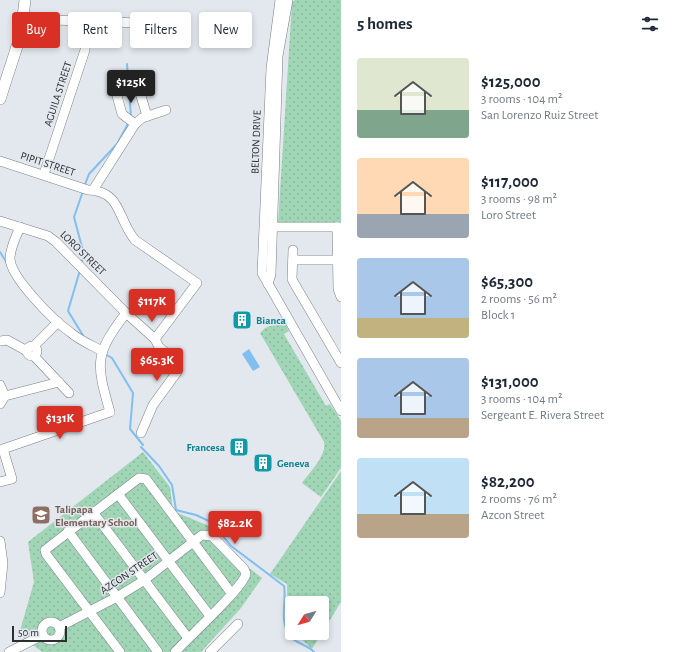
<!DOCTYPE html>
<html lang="en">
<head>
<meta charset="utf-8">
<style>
	:root { --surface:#fff; --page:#f6f6f7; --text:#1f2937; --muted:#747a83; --accent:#d93025 }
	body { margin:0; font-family:"Alegreya Sans",sans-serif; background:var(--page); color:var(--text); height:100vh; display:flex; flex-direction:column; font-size:15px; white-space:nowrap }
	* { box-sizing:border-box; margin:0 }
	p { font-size:13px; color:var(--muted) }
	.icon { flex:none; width:22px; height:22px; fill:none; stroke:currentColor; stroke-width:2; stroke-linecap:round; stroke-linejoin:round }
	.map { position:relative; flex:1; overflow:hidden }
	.side { display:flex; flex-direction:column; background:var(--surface); width:336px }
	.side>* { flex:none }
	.banner { position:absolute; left:12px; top:12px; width:269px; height:36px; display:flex; gap:8px }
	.needle { width:26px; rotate:233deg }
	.tools { position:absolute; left:285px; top:596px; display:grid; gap:8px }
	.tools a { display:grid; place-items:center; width:44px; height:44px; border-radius:4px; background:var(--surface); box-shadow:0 2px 6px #0003; font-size:20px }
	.scale { position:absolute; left:12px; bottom:10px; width:55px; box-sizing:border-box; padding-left:4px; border:2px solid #2c2e30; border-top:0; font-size:11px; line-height:14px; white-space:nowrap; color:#2c2e30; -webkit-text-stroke:3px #e3e8ee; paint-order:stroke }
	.price { position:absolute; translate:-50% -34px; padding:0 9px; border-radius:4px; background:var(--accent); color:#fff; font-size:13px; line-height:26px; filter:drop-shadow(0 1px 2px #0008) }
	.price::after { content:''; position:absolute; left:50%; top:24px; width:12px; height:9px; margin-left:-6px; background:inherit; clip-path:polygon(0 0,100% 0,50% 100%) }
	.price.current { background:#222; color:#fff }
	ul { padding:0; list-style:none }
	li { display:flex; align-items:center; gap:12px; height:100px; padding:0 16px }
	li span { display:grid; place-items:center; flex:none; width:112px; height:80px; border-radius:4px; color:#555 }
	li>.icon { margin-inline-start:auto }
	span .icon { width:48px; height:48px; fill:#fffc; stroke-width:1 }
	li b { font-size:17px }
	h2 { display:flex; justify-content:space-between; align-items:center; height:48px; padding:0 16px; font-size:17px }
	.chip { padding:0 14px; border-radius:4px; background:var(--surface); box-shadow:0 2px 6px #0003; font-size:14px; line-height:36px }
	.chip.current { background:var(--accent); color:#fff }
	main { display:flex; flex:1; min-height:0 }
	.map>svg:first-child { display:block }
</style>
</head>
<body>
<main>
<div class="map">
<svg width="341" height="652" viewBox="0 0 341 652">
	<defs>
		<pattern id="grass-dots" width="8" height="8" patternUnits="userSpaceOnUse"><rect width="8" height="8" fill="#a0d5b6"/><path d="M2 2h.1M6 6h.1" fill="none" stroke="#8ab79d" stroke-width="1.8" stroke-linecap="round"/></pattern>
	</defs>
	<rect width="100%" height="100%" fill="#e3e8ee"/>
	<g fill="url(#grass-dots)">
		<polygon points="295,0 341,0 341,225 278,224 292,2"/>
		<path d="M283 321 289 331 284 334 326 406 330 404 341 421V468L321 497 302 483C310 472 327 455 324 442L260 333 265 328Z"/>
		<polygon points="143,452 170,487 173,511 209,526 230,553 262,578 241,608 201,652 42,652 19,634 34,582 28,542"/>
		<polygon points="341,471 341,602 312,649 295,633 322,633 322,603 292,603 292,630 288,626 287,584 270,574"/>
	</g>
	<polygon fill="#80bfef" points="249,349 260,367 253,371 242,354"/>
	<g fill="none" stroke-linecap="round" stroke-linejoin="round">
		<g stroke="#80bfef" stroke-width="2">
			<polyline points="127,64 131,117"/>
			<polyline points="84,187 89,174 117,144 129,122"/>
			<polyline points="0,252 7,263"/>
			<polyline points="81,264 84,255 74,217 83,191"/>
			<polyline points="80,270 68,311 84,337"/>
			<polyline points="105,354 112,358 133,393 130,429 143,445"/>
			<path d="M141 447 159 466 172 485 176 510 196 515 211 522 231 546 284 586C287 603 278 621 291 637 297 644 308 645 314 652"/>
		</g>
		<g stroke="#7b8086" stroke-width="10">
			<g id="minor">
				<polyline points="280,0 271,68 262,273 341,411"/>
				<polyline points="24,19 168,24"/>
				<polyline points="138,86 147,116"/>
				<polyline points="116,92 122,114 135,124"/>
				<path d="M0 161 88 190C122 191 117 219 135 240L197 283 155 339"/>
				<polyline points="44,174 85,50 88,21"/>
				<polyline points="93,190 135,124 142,118 166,110"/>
				<polyline points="0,221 48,236 56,242 126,313 155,339 159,347 176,361 177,372 153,405 141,433"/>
				<path d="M20 227C16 237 10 248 10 259 11 278 54 321 70 332 79 340 91 345 102 351"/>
				<polyline points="272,227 341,227"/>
				<polyline points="337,227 338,289 341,297"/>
				<polyline points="293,250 292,279 294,283 341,363"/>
				<polyline points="293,260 341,260"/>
				<polyline points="268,284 271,274 278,56 288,0"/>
				<polyline points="0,341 7,340 27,351"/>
				<polyline points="34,346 58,322"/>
				<circle cx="32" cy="351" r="5"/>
				<polyline points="34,356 69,393"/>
				<polyline points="0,385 5,396"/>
				<polyline points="0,404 5,396 59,382"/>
				<path d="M0 482 12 479 3 449 110 412C96 363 94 355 126 313"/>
				<polyline points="118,494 210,616"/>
				<polyline points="93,512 188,638"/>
				<polyline points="68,531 158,652"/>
				<polyline points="0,541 3,563 0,593"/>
				<circle cx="51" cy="631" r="9"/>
				<path d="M59 627 117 597 143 581 202 535 212 536 244 569 246 574C242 589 189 637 175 652"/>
				<polyline points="9,652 43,635"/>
				<polyline points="120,652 46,554 45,550 139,478 146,479 232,594"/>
				<polyline points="210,652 238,624"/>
			</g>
		</g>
		<g stroke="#7b8086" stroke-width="12">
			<polyline id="tertiary" points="0,99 21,34 25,0"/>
		</g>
		<use href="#minor" stroke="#fff" stroke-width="9"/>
		<use href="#tertiary" stroke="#fff" stroke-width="11"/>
	</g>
	<defs>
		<g id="building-square" transform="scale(1)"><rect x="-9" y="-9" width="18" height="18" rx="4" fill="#0f9aa8" stroke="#e3e8ee"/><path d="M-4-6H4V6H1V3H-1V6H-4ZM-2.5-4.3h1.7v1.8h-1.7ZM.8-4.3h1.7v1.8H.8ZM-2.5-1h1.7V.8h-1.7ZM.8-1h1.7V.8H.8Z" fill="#fff"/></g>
		<g id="school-square" transform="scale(1)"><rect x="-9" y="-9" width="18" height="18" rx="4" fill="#8d6e63" stroke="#e3e8ee"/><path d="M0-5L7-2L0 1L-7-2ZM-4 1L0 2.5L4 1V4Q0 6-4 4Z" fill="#fff"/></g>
	</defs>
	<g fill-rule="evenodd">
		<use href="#building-square" x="242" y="320"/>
		<use href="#building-square" x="239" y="447"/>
		<use href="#building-square" x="263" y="463"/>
		<use href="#school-square" x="41" y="515"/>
	</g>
	<g text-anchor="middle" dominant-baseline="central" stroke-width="3" stroke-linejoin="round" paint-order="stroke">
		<g font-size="11" fill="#2c2e30" stroke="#e3e8ee">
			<text transform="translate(58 94) rotate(-72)">AGUILA STREET</text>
			<text transform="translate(256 142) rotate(-88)">BELTON DRIVE</text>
			<text transform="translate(48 164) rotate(18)">PIPIT STREET</text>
			<text transform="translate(83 253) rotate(44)">LORO STREET</text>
			<text transform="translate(129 573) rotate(-34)">AZCON STREET</text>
		</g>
		<g font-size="11" font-weight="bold" fill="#0d838f" stroke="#e3e8ee" text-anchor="start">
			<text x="256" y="320">Bianca</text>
			<text x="225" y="447" text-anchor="end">Francesa</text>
			<text x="277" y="463">Geneva</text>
		</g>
		<g font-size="11" font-weight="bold" fill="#785e54" stroke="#e3e8ee" text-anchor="start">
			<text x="55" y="509">Talipapa<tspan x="55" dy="13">Elementary School</tspan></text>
		</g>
	</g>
</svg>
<div class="tools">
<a><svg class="needle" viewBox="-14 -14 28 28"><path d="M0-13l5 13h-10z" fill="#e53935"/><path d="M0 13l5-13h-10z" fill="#747a83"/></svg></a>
</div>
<div class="scale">50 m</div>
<b class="price current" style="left:131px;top:104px">$125K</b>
<b class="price" style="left:152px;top:323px">$117K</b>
<b class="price" style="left:157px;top:382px">$65.3K</b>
<b class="price" style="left:60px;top:440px">$131K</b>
<b class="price" style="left:235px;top:545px">$82.2K</b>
<div class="banner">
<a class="chip current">Buy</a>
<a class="chip">Rent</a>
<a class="chip">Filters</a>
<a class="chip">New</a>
</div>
</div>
<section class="side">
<h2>5 homes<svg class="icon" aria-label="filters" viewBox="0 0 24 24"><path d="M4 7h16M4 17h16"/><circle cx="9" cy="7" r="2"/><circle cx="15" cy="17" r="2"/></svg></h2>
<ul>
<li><span style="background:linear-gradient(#dfe7d0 65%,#7fa58c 0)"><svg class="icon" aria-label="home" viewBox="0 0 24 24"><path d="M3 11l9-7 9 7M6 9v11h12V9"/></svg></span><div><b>$125,000</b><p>3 rooms · 104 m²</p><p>San Lorenzo Ruiz Street</p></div></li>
<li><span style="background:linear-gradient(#ffd9b3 70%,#9aa5b1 0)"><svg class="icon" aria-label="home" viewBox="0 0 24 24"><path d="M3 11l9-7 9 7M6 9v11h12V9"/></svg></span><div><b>$117,000</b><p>3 rooms · 98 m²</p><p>Loro Street</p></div></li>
<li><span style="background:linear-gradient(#a9c7e8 75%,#c2b280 0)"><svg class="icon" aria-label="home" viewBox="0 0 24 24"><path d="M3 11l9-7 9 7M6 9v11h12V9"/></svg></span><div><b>$65,300</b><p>2 rooms · 56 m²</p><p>Block 1</p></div></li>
<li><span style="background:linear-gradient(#a9c7e8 75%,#b9a48a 0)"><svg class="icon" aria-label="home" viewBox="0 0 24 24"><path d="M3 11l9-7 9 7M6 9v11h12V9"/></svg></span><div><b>$131,000</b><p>3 rooms · 104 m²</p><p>Sergeant E. Rivera Street</p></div></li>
<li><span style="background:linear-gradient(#bfe0f5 70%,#b9a48a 0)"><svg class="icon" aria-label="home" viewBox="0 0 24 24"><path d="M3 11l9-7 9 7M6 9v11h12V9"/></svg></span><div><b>$82,200</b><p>2 rooms · 76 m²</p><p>Azcon Street</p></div></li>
</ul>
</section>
</main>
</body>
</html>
